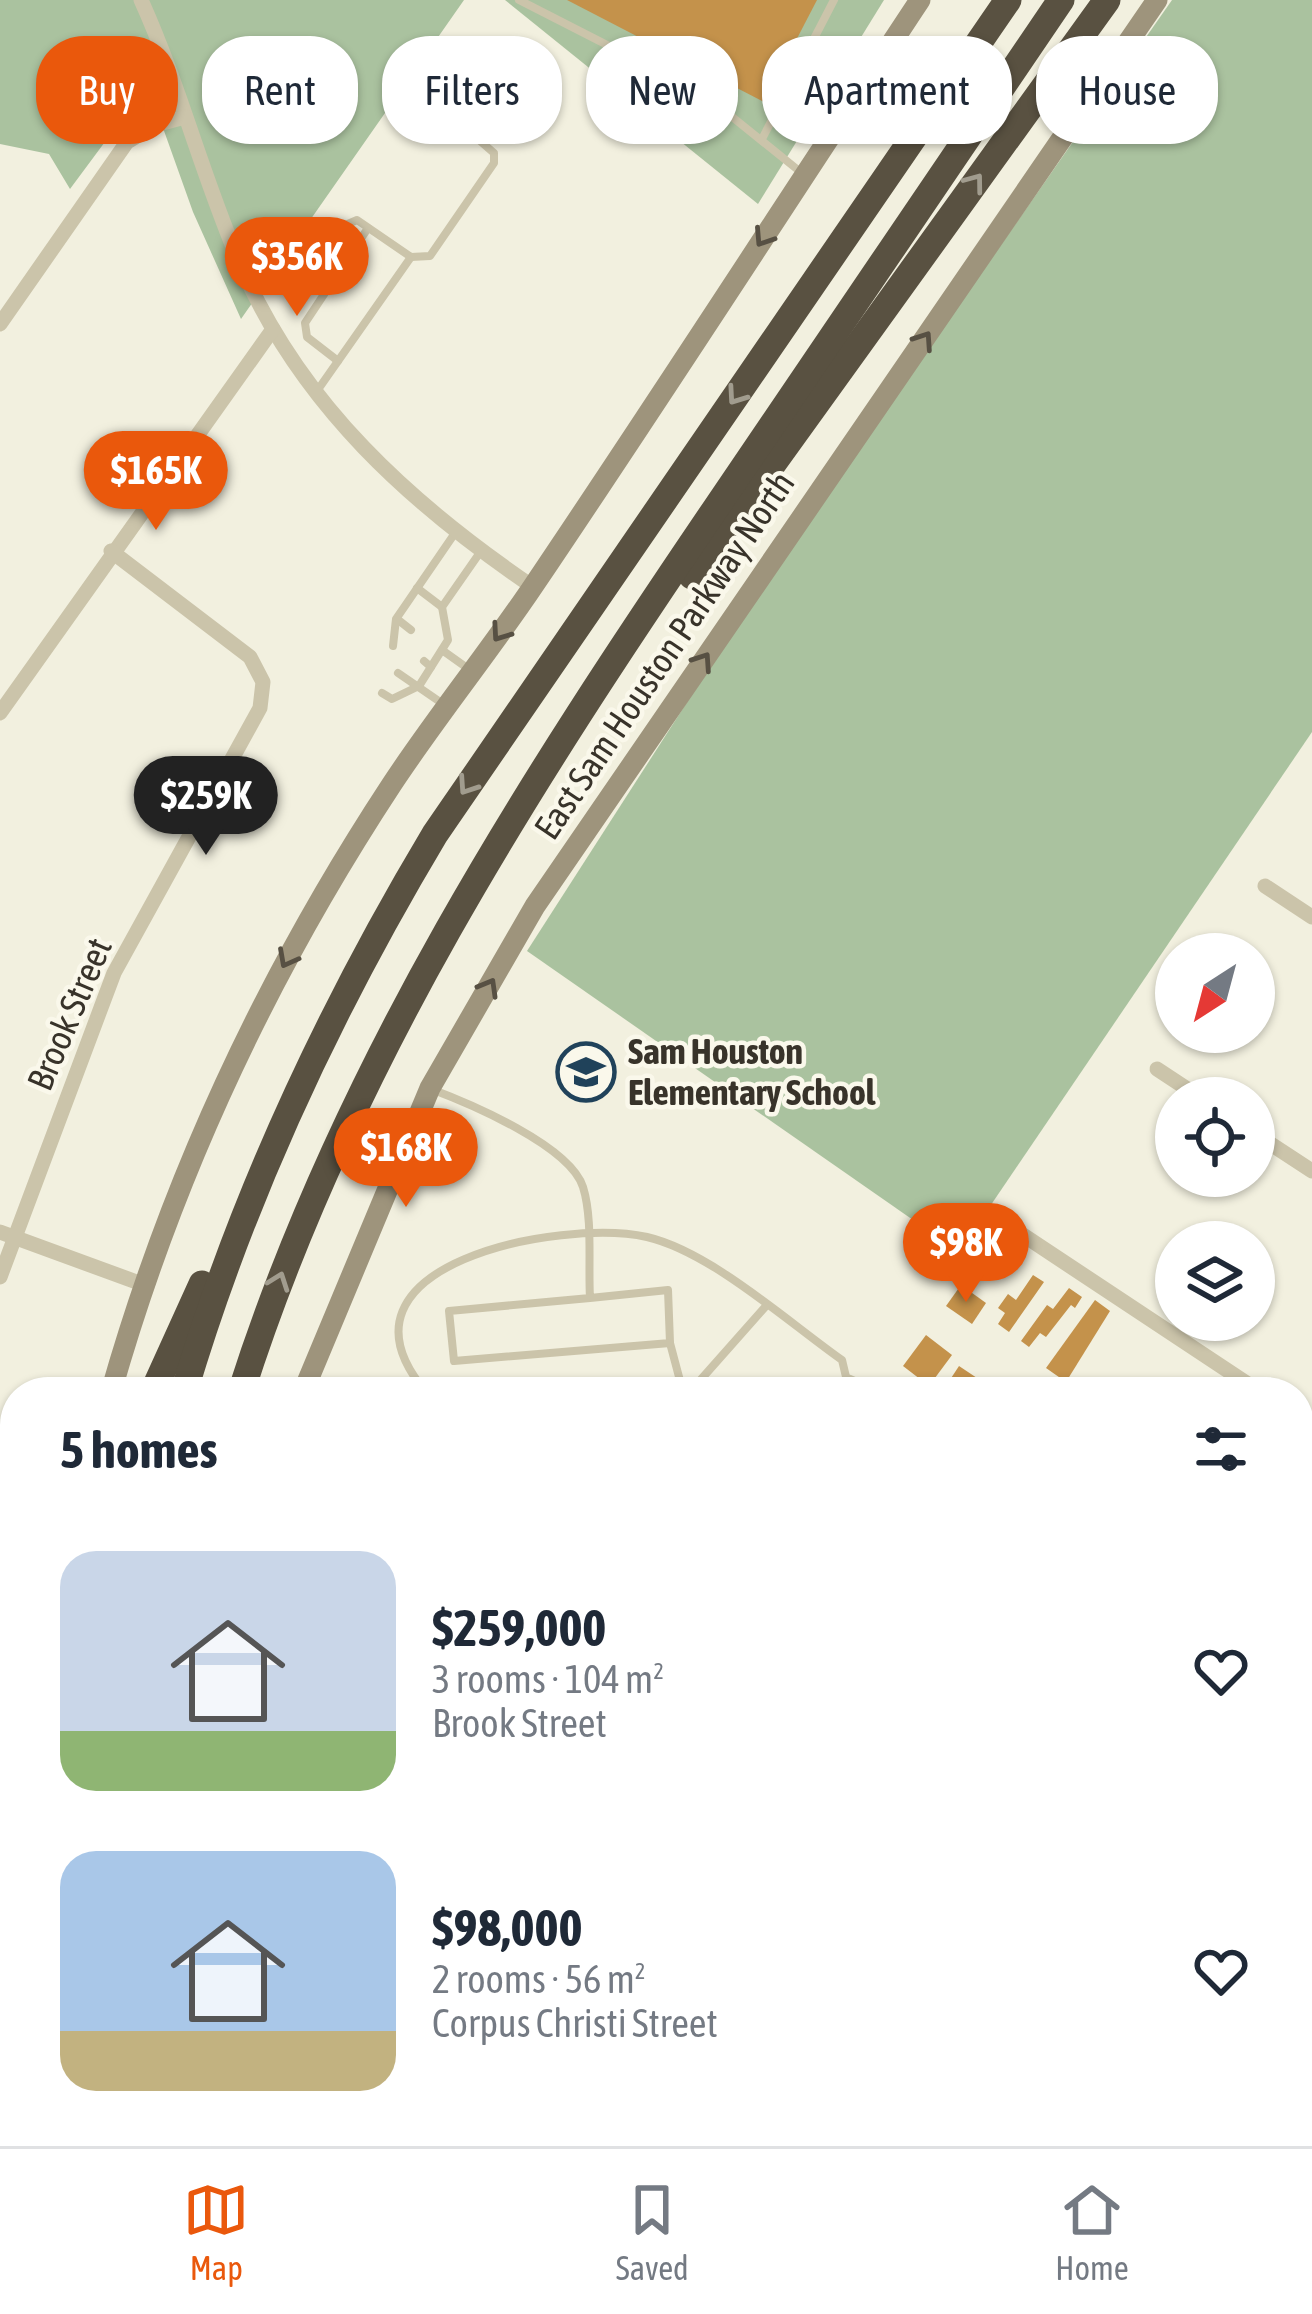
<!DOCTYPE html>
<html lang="en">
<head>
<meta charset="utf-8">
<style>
	:root { --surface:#fff; --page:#f6f6f7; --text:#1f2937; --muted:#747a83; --line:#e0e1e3; --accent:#ea580c }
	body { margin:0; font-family:"Asap Condensed",sans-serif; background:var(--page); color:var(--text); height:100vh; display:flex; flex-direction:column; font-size:45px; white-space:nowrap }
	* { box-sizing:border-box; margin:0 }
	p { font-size:39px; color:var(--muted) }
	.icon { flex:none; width:66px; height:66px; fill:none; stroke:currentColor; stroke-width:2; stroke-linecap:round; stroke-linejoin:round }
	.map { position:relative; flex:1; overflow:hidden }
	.drawer { position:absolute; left:0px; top:1377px; width:1314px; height:771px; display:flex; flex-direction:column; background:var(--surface); border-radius:48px 48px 0 0; box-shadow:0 3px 9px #0004 }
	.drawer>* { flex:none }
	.guide { position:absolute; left:36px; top:36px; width:1242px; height:108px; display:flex; gap:24px }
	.needle { width:78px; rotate:216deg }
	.controls { position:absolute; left:1155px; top:933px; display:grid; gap:24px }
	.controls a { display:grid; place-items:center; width:120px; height:120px; border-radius:50%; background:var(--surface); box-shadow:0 3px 9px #0004; font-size:60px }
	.price { position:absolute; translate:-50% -102px; padding:0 27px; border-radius:42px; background:var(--accent); color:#fff; font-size:39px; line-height:78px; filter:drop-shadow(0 3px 6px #0008) }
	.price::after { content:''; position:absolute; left:50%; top:72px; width:36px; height:27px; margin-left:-18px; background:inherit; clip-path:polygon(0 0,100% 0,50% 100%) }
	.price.active { background:#222; color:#fff }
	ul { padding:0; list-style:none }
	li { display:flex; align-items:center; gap:36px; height:300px; padding:0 60px }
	li span { display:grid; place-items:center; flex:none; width:336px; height:240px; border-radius:36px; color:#555 }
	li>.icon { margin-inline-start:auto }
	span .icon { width:144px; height:144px; fill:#fffc; stroke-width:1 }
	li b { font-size:51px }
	h2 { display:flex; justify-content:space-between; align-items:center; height:144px; padding:0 60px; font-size:51px }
	.pill { padding:0 42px; border-radius:48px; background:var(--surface); box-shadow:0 3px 9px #0004; font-size:42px; line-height:108px }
	.pill.active { background:var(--accent); color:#fff }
	.tabs { display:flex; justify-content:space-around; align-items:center; height:168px; border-top:3px solid var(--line); background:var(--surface); font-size:33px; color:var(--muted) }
	.tabs a { display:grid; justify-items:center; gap:6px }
	.tabs .active { color:var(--accent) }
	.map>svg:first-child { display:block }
</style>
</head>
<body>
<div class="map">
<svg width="1312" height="2146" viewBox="0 0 1312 2146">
	<rect width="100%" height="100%" fill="#f2f0df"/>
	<g fill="#aac29f">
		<polygon points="0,0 464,0 241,319 193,212 153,100 116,127 70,189 49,154 0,144"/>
		<polygon points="505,0 884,0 758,204"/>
		<polygon points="1172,0 1312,0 1312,732 959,1252 527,951 754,598"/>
	</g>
	<g fill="#c4924b">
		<polygon points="567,0 817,0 764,102"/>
		<polygon points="1033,1275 1044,1282 1009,1332 998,1324 1005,1313 998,1308 1008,1294 1016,1300"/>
		<polygon points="961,1285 986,1303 972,1324 946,1306"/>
		<polygon points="1069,1288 1082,1297 1075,1308 1071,1305 1046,1337 1040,1333 1029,1347 1021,1341 1047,1305 1053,1309"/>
		<polygon points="1095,1300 1110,1311 1066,1382 1046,1368"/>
		<polygon points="926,1335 952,1355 929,1386 903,1366"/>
		<polygon points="959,1366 980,1380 972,1392 942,1392"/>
		<polygon points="1299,1809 1312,1817 1312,1856 1299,1847"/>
		<polygon points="620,2133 658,2133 662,2136 655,2146 629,2146 617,2138"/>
		<polygon points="690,2133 741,2133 751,2140 747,2146 686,2146"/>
		<polygon points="924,2133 953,2133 944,2146 915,2146"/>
		<polygon points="1059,2133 1088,2133 1080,2146 1059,2146 1053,2142"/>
	</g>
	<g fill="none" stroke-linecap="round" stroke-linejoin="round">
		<g stroke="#cbc4aa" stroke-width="8">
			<polyline points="519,0 705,95 803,174"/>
			<polyline points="762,139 834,0"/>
			<polyline points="242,270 357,220 411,257 430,256 494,163 494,153 471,133"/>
			<polyline points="338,361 307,337 305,323 368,228"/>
			<polyline points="317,391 411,257"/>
			<polyline points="417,588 442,607"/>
			<polyline points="397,619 411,630"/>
			<polyline points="393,646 396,619 455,533"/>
			<polyline points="442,650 470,670"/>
			<polyline points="431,667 448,640 442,607 481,551"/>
			<polyline points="398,673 446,706"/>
			<polyline points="382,693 392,699 419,686 431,667 424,661"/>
			<path d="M431 1089C471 1104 570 1146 583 1187 593 1219 588 1264 590 1298L449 1311 454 1361 670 1343 668 1290 590 1298"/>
			<polyline points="670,1343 683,1392"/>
			<path d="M426 1392C317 1264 562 1218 647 1237 711 1252 788 1322 842 1360L847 1381"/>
			<polyline points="626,1392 696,1385 766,1306"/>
		</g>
		<g stroke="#cbc4aa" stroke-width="15">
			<path d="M141 0C180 86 203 179 241 266 301 405 411 504 533 587"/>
			<polyline points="0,324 127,142 155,125 185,117"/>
			<polyline points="0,713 273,329"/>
			<polyline points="1265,886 1312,917"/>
			<polyline points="1157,1069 1201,1098"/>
			<polyline points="1254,1133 1312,1171"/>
			<polyline points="1017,1231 1260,1392"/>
			<polyline points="0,1232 142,1284"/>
			<polyline points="0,1277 114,973 260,708 263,682 250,657 111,551"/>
			<polyline points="840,1392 848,1382 871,1392"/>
			<polyline points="1299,1418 1312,1426"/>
			<polyline points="0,1703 15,1708"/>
			<polyline points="1299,1927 1312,1936"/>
			<polyline points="486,2133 505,2146"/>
			<polyline points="844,2133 863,2146"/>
			<polyline points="1220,2133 1238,2146"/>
		</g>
		<g stroke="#cbc4aa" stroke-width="18">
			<polyline points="1299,1683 1312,1664"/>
			<polyline points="975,2146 984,2133"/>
		</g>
		<g stroke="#9e947c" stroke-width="21">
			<path d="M111 1392C173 1174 267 974 392 784 437 716 489 652 534 585 665 391 791 195 920 0"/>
			<polyline points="303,1392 430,1088 535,906 1157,0"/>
			<polyline points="0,1775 15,1724"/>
		</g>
		<g stroke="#595141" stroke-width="27">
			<polyline points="692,576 1107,0"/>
			<polyline points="153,1392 202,1284"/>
			<path d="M184 1392C243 1194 329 1011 435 834L1008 0"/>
			<path d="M241 1392C345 1066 529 783 720 502 834 335 947 167 1061 0"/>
			<polyline points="0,1842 15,1794"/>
			<polyline points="0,2021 15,1968"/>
			<polyline points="15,2146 19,2133"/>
			<polyline points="78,2146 80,2133"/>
		</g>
	</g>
	<defs><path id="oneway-chevron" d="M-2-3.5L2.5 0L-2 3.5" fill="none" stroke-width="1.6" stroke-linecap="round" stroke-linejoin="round" transform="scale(3)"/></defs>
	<g stroke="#a19c8e">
		<use href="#oneway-chevron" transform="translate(975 182) rotate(-53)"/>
		<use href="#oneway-chevron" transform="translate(736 396) rotate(125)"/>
		<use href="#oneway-chevron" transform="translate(467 786) rotate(124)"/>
		<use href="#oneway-chevron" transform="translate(279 1281) rotate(-70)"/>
	</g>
	<g stroke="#575043">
		<use href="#oneway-chevron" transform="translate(763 238) rotate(123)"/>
		<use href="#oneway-chevron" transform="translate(924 340) rotate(-56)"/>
		<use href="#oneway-chevron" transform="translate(500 633) rotate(125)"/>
		<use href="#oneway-chevron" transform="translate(703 661) rotate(-56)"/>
		<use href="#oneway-chevron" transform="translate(287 959) rotate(118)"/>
		<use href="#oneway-chevron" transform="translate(489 987) rotate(-60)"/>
	</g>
	<defs>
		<g id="school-ring" transform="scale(3)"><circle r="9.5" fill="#faf8eb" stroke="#20425a" stroke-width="1.5"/><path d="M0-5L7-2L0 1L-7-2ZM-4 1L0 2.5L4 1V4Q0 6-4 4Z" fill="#20425a"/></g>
	</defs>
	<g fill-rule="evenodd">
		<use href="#school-ring" x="586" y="1072"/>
	</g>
	<g text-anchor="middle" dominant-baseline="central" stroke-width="9" stroke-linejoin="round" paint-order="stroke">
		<g font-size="36" fill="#38332a" stroke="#faf8eb">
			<text transform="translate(664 655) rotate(-56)">East Sam Houston Parkway North</text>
			<text transform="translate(69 1014) rotate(-67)">Brook Street</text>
		</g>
		<g font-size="36" font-weight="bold" fill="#38332a" stroke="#faf8eb" text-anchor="start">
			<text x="628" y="1051">Sam Houston<tspan x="628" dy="41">Elementary School</tspan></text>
		</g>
	</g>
</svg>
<div class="controls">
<a><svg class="needle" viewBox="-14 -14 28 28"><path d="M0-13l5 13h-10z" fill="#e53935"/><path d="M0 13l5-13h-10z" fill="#747a83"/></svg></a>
<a><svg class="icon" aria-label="locate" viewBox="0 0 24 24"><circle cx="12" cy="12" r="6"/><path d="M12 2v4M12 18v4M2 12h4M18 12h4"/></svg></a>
<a><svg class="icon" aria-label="layers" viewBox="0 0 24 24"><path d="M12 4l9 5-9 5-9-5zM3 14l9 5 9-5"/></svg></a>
</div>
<b class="price" style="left:297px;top:319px">$356K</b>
<b class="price" style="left:156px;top:533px">$165K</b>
<b class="price active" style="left:206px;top:858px">$259K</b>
<b class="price" style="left:406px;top:1210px">$168K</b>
<b class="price" style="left:966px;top:1305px">$98K</b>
<div class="guide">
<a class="pill active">Buy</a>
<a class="pill">Rent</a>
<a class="pill">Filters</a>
<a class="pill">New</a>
<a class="pill">Apartment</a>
<a class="pill">House</a>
</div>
<section class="drawer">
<h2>5 homes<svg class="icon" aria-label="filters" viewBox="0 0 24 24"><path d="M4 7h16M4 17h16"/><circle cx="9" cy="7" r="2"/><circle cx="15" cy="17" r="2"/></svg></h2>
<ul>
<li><span style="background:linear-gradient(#c9d6e8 75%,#8fb573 0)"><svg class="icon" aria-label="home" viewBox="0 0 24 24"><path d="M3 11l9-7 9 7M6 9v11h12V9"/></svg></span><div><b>$259,000</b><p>3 rooms · 104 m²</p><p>Brook Street</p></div><svg class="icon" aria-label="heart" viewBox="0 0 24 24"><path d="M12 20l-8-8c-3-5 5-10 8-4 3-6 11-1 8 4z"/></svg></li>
<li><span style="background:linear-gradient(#a9c7e8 75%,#c2b280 0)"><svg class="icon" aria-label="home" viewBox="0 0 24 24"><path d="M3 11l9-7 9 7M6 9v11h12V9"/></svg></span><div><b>$98,000</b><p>2 rooms · 56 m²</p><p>Corpus Christi Street</p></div><svg class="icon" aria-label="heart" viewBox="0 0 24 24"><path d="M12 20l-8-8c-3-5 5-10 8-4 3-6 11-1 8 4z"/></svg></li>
</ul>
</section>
</div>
<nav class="tabs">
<a class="active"><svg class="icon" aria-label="map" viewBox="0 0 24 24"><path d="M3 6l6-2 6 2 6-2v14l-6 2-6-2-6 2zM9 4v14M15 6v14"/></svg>Map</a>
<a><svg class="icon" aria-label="saved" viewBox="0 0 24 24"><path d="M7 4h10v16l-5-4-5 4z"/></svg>Saved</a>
<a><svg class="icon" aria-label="home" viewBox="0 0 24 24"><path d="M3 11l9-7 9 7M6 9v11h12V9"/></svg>Home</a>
</nav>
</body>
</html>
